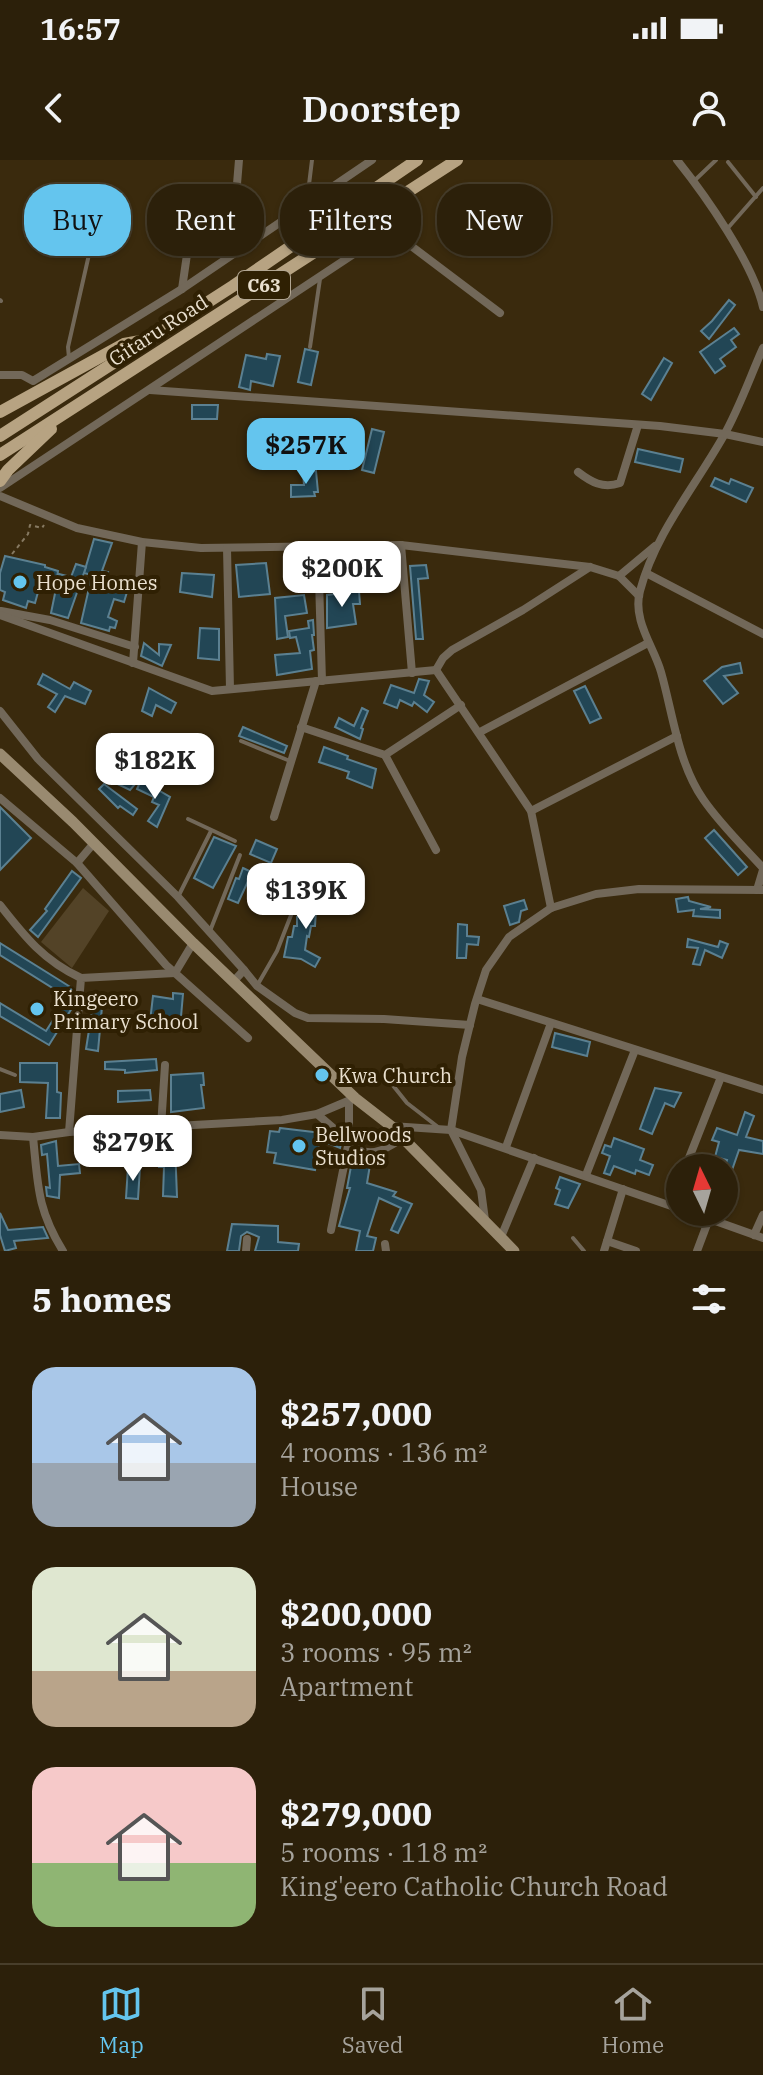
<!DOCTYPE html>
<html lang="en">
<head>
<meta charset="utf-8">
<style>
	:root { --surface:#2c200a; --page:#382d18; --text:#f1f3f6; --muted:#a6a39c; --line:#483e2b; --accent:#64c5ee }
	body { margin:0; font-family:"IBM Plex Serif",serif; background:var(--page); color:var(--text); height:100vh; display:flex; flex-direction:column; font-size:30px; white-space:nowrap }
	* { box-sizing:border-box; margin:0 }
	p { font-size:26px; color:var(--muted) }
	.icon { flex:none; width:44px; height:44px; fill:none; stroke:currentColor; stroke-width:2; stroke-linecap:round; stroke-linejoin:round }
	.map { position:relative; height:1091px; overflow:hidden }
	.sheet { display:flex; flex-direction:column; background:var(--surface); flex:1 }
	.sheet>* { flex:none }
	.guide { position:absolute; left:24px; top:24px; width:716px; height:72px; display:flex; gap:16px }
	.needle { width:52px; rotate:355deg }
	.tools { position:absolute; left:666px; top:994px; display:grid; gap:16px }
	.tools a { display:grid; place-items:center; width:72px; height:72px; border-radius:50%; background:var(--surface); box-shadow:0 2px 6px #0004,0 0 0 2px var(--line); font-size:40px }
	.price { position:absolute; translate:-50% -68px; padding:0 18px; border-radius:16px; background:#fff; color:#222; font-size:26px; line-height:52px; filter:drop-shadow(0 2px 4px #0008) }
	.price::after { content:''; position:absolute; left:50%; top:48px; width:24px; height:18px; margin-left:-12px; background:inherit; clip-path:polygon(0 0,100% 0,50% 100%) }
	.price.on { background:var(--accent); color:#111 }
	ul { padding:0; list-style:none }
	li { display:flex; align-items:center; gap:24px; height:200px; padding:0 32px }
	li span { display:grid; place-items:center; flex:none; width:224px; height:160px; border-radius:24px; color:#555 }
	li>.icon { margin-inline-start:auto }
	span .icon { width:96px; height:96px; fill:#fffc; stroke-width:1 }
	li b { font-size:34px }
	h2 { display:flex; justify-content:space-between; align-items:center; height:96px; padding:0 32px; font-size:34px }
	.chip { padding:0 28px; border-radius:32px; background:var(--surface); box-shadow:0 2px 6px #0004,0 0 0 2px var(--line); font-size:28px; line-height:72px }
	.chip.on { background:var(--accent); color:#111 }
	.status { display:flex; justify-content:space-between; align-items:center; height:56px; padding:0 40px; background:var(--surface); direction:ltr }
	.status svg { height:22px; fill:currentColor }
	header { display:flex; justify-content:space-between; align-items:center; height:104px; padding:0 32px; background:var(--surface); font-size:36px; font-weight:600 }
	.tab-bar { display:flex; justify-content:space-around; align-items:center; height:112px; border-top:2px solid var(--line); background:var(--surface); font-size:22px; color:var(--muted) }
	.tab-bar a { display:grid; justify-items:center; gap:4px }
	.tab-bar .on { color:var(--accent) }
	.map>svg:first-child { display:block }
</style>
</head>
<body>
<div class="status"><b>16:57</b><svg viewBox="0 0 49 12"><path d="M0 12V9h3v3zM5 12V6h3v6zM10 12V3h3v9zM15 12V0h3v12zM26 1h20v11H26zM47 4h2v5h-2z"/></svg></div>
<header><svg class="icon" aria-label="back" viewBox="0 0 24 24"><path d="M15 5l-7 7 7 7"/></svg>Doorstep<svg class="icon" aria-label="person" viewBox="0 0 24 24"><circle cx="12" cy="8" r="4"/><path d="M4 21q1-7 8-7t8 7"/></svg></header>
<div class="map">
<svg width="763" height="1091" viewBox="0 0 763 1091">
	<rect width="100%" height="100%" fill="#3a2a0d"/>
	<polygon fill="#534327" points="83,728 109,751 72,808 41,782"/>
	<g fill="#224655" stroke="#5b8091" stroke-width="2">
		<polygon points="729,140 735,145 709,179 701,171 712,161"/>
		<polygon points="734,168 739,174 731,180 736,187 720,199 725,206 715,213 700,192"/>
		<polygon points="305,189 318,192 311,225 298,222"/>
		<polygon points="267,194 280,196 273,226 251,221 250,230 239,227 246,195 266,199"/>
		<polygon points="664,198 672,203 651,240 642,234"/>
		<polygon points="192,245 218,245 217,259 192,259"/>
		<polygon points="262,261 294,265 293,280 260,276"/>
		<polygon points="372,269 384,272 374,313 362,310"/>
		<polygon points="638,289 683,299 680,312 635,302"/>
		<polygon points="316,311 318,332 314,332 315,336 291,337 291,325 304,325 303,312"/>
		<polygon points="715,318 729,324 731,319 753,328 746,342 711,326"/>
		<polygon points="94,379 112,383 102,411 108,412 105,425 127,432 124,442 114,439 108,457 117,461 115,468 110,467 109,471 81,463 92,415 84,413"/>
		<polygon points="5,396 45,405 45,407 58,411 57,418 43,414 35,443 28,441 26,448 3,440 5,432 0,430 0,413"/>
		<polygon points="395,397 397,421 384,423 381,408 373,409 372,401"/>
		<polygon points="266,403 270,434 239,437 236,405"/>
		<polygon points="76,404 86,407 68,458 51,453 59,414 71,417"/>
		<polygon points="426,405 428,418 418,419 423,479 416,479 410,406"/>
		<polygon points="182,413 214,415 212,437 180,432"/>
		<polygon points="359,431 360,444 353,444 356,464 327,468 327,435"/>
		<polygon points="304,435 307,453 285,456 288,477 277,479 275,438"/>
		<polygon points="313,460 314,475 312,475 314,490 310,491 312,509 277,515 275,495 300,493 296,477 290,478 289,471 309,468 308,461"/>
		<polygon points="200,468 219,469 219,500 198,498"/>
		<polygon points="144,483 159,495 159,484 171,485 162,506 141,496"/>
		<polygon points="740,503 742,513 724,516 738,533 723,544 704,521 722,507"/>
		<polygon points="43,514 70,529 74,522 91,531 85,544 65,536 55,552 48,547 57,534 38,524"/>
		<polygon points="419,519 429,521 424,535 434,542 427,552 414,542 412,546 400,540 397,548 384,543 391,525 414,533"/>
		<polygon points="585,526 601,558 590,563 574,531"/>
		<polygon points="149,528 176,543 171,553 156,545 152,556 142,551"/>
		<polygon points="362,548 368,551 361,568 363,569 360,579 335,567 339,558 354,566"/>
		<polygon points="243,567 287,586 284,593 239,576"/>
		<polygon points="324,587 348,596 347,599 376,609 372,628 347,618 349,612 319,602"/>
		<polygon points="113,607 136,623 130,630 105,618"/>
		<polygon points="141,620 170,637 157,667 148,661 159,645 152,642 154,637 137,629"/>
		<polygon points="104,624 137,649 133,655 120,646 118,648 99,629"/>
		<polygon points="0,647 31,678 0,710"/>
		<polygon points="714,670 747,707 738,715 705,678"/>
		<polygon points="214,677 236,686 213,728 194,718"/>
		<polygon points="256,680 277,689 271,703 250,694"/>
		<polygon points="243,708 256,714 253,720 249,719 238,743 228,739 236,718 239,719"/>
		<polygon points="72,711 81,718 38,777 30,770 47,751 45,749"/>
		<polygon points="315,728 328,731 322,752 316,750 315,766 311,766 309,777 307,776 305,790 320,798 315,807 301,799 284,797 288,777 292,777 294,766 297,766 297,757 306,757"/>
		<polygon points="688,737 689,741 711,747 700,749 720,750 720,758 693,756 694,750 678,752 676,739"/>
		<polygon points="524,740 527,749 521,751 519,762 510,765 504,746"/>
		<polygon points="458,764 467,765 467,776 479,777 478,785 467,784 466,798 457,798"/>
		<polygon points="688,779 718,787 720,781 728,784 722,798 705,790 700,805 693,804 698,788 687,787"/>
		<polygon points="0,783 72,828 67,837 0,795"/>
		<polygon points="173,833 183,834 180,868 161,866 160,871 149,870 153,836 173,839"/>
		<polygon points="0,843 46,871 64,843 72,848 49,885 0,856"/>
		<polygon points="93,845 102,847 98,891 86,889"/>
		<polygon points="555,873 590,882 587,896 552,887"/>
		<polygon points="156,899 157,910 125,913 125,910 105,909 105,902"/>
		<polygon points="20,903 57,903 57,932 61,933 60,958 46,958 48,923 20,922"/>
		<polygon points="203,913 204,925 201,925 204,948 171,952 171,915"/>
		<polygon points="655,928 681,933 674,947 665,943 652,974 640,969"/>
		<polygon points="21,930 24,947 0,952 0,934"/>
		<polygon points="150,930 151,940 118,942 118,931"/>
		<polygon points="745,952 754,956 746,977 763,981 763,994 739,990 731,1013 724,1010 727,1000 715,997 719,982 712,980 717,968 737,975"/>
		<polygon points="280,968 330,974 341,984 340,988 320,980 315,1010 274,1003 276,993 267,992 270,971 279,972"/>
		<polygon points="614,978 644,989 640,1000 653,1005 649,1015 636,1010 635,1014 614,1006 610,1015 604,1013 610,996 602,993 605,985 611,987"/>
		<polygon points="56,981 58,1006 79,1004 80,1013 60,1015 59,1038 47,1036 46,1027 50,1028 47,994 42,995 41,985"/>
		<polygon points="159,985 175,985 177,1037 163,1036 164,1007 159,1007"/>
		<polygon points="352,1001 370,1005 367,1023 396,1032 393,1036 412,1044 398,1073 391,1070 401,1048 379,1038 367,1076 376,1078 373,1091 356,1091 360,1071 339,1066 350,1028 347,1028"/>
		<polygon points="128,1007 140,1007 138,1039 126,1038"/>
		<polygon points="560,1017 580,1024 568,1048 555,1044 560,1030 556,1028"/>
		<polygon points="0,1053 8,1070 43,1067 48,1078 14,1081 16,1088 5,1091 0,1075"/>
		<polygon points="232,1064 278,1066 278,1082 299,1084 298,1091 255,1091 259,1077 247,1072 241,1076 239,1091 227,1091"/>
	</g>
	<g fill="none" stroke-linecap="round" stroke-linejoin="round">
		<polyline stroke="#867961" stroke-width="2" stroke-dasharray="4 4" stroke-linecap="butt" points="12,394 28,374 30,365 42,368 44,365"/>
		<g stroke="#726859" stroke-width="4">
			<polyline points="728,2 756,37"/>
			<polyline points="694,21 716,0"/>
			<polyline points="307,41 312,0"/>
			<polyline points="727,69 763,28"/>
			<polyline points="0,140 1,141"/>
			<polyline points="310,187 320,119"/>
			<polyline points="69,198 68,187 95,68"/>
			<polyline points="241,581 290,601"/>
			<polyline points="188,659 235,681"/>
			<polyline points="179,735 211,671"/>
			<polyline points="210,771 240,695"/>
			<polyline points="258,824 277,791 304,722"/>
			<polyline points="0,909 15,915"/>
			<polyline points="387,918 407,943 438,967"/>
			<polyline points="573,1078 584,1091"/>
		</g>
		<g stroke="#726859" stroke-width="8">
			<polyline points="239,0 234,60 246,86"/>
			<path d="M677 0C705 35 753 103 763 147"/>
			<polyline points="182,129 194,46"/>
			<path d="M763 188C750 217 739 249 723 277 694 328 655 374 640 431 632 460 654 487 661 512 673 554 678 603 703 639 720 664 743 686 763 708"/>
			<polyline points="0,215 22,215 33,221 182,129 372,0"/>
			<polyline points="150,230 660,266 725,274 763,282"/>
			<path d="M578 312C591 322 603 329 620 323L638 265"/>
			<polyline points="0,328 390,70 500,153"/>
			<polyline points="0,336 77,368 142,382 201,388 401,385 590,407 619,416 655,386"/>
			<polyline points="318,385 322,521"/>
			<polyline points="401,385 412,513"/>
			<polyline points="227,388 230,529"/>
			<polyline points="646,413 763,474"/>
			<polyline points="619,416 639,436"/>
			<polyline points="1,451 50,460 135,487"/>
			<polyline points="0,455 212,531 436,510 531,651 551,748"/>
			<polyline points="133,503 142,382"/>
			<polyline points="436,510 443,498 452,490 523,450 590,407"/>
			<polyline points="0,551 38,599 178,737 244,810"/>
			<polyline points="301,567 385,595 461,545"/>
			<polyline points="480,572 648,483"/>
			<polyline points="385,595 436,690"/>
			<polyline points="0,638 77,703 166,805 248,878"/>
			<polyline points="531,651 677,576"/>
			<polyline points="274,657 316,521"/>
			<polyline points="77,703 94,683"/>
			<polyline points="757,730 763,710"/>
			<path d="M0 745C25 777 44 801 81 818"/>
			<polyline points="233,822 244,810 257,826 295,853 308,858 384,859 470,865"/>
			<polyline points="477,839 763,930"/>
			<path d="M317 954 359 990C376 997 388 987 403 978"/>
			<polyline points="391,966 451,970 680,1049"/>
			<polyline points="161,967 165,905"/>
			<polyline points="69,972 81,818 175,813 193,783"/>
			<polyline points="0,975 33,977 69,972 282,960 317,954 355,938"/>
			<path d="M33 977C38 1025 37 1049 63 1091"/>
			<polyline points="506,987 551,863"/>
			<polyline points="685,1008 721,917"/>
			<polyline points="586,1015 635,890"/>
			<polyline points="670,1045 680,1020"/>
			<polyline points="690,1052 763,1078"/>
			<polyline points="485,1060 481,1030 451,970 462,897 475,844 486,810 509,777 551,748 596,734 639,729 763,730"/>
			<polyline points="331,1070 349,981 349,942"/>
			<polyline points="754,1075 763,1055"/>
			<polyline points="501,1077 534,998"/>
			<polyline points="607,1081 636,1091"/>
			<polyline points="385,1084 386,1091"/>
			<polyline points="246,1091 247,1079"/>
			<polyline points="604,1091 623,1029"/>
			<polyline points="697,1091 709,1059"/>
		</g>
		<polyline stroke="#998a70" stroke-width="11" points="0,594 73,662 193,783 355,938 391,966 514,1091"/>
		<g stroke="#b7a382" stroke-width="12">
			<polyline points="0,252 124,184 146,180"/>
			<polyline points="0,276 233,126 417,0"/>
			<polyline points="0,295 457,0"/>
			<polyline points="0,321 8,310 51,269"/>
		</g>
	</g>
	<g fill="#64c5ee" stroke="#2f2003" stroke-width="3">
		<circle cx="20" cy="422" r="8"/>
		<circle cx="37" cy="849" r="8"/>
		<circle cx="322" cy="915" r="8"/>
		<circle cx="299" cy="986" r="8"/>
	</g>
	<g text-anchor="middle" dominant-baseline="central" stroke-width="8" stroke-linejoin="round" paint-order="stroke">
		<rect fill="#2f2003" stroke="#b2a692" stroke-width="2" x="238" y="111" width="52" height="28" rx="6"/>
		<g font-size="18" font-weight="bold" fill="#eae0cf">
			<text x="264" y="125">C63</text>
		</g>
		<g font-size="20" fill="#eae0cf" stroke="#2f2003">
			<text transform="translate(158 170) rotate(-33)">Gitaru Road</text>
		</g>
		<g font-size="20" fill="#eae0cf" stroke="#2f2003" text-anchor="start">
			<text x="36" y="422">Hope Homes</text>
			<text x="53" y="838">Kingeero<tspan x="53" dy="23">Primary School</tspan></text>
			<text x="338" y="915">Kwa Church</text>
			<text x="315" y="974">Bellwoods<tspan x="315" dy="23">Studios</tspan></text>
		</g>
	</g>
</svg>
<div class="tools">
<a><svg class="needle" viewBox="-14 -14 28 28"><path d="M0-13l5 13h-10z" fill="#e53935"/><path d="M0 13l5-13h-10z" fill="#a6a39c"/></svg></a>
</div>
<b class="price on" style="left:306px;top:326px">$257K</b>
<b class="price" style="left:342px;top:449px">$200K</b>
<b class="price" style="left:155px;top:641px">$182K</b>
<b class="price" style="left:306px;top:771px">$139K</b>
<b class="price" style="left:133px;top:1023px">$279K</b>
<div class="guide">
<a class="chip on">Buy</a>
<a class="chip">Rent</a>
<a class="chip">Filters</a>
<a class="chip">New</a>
</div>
</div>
<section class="sheet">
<h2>5 homes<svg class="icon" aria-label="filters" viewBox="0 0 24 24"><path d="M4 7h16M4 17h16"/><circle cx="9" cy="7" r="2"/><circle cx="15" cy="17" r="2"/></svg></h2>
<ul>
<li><span style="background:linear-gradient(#a9c7e8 60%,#9aa5b1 0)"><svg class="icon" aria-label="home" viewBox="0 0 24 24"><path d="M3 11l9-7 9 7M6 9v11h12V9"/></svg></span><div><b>$257,000</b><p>4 rooms · 136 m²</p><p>House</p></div></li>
<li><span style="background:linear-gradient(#dfe7d0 65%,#b9a48a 0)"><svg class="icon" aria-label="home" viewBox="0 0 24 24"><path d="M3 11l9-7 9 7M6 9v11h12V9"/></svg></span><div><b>$200,000</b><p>3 rooms · 95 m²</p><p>Apartment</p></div></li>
<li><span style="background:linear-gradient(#f6c9c9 60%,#8fb573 0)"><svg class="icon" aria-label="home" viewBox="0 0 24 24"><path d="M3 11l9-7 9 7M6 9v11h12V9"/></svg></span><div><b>$279,000</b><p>5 rooms · 118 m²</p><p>King'eero Catholic Church Road</p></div></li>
</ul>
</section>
<nav class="tab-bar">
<a class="on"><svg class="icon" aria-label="map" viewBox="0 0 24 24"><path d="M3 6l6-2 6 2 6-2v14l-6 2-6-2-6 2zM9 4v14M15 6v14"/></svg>Map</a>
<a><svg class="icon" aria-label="saved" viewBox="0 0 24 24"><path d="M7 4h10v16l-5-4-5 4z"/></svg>Saved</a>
<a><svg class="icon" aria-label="home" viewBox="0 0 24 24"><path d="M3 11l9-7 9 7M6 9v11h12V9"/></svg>Home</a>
</nav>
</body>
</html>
